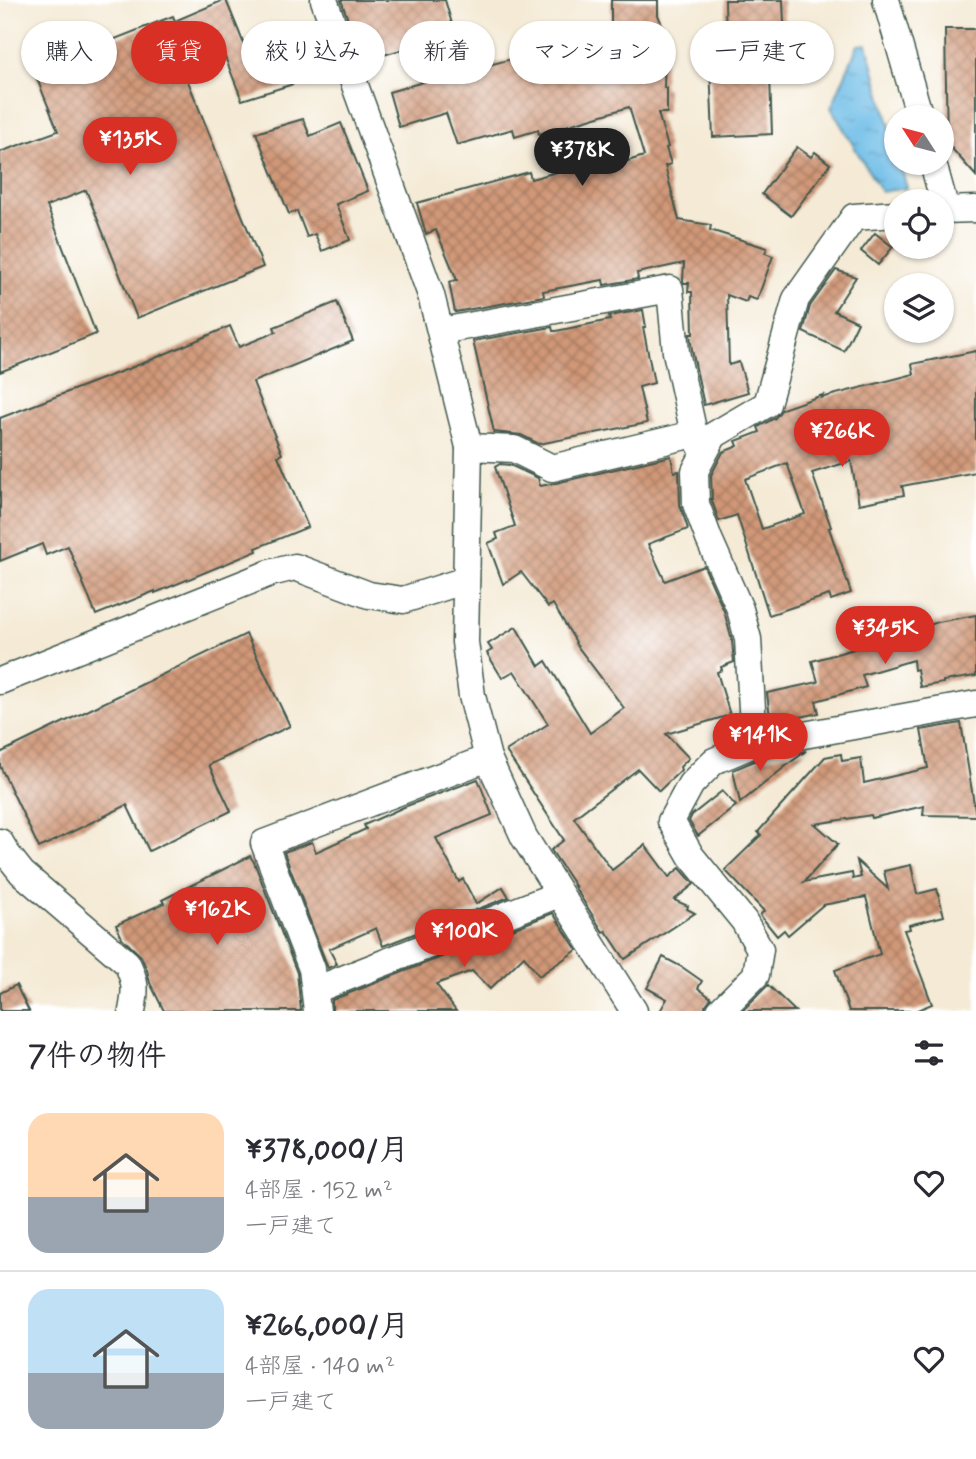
<!DOCTYPE html>
<html lang="ja">
<head>
<meta charset="utf-8">
<style>
	:root { --surface:#fff; --page:#f2f2f3; --text:#2b2b33; --muted:#7c7c81; --line:#e1e1e2; --accent:#d93025 }
	body { margin:0; font-family:Mynerve,"Klee One",sans-serif; background:var(--page); color:var(--text); height:100vh; display:flex; flex-direction:column; font-size:26px; white-space:nowrap }
	* { box-sizing:border-box; margin:0 }
	p { font-size:23px; color:var(--muted) }
	.icon { flex:none; width:38px; height:38px; fill:none; stroke:currentColor; stroke-width:2; stroke-linecap:round; stroke-linejoin:round }
	.map { position:relative; height:1011px; overflow:hidden }
	.details { display:flex; flex-direction:column; background:var(--surface); flex:1 }
	.details>* { flex:none }
	.top-card { position:absolute; left:21px; top:21px; width:934px; height:63px; display:flex; gap:14px }
	.needle { width:46px; rotate:306deg }
	.controls { position:absolute; left:884px; top:105px; display:grid; gap:14px }
	.controls a { display:grid; place-items:center; width:70px; height:70px; border-radius:50%; background:var(--surface); box-shadow:0 2px 5px #0004; font-size:35px }
	.price { position:absolute; translate:-50% -60px; padding:0 16px; border-radius:24px; background:var(--accent); color:#fff; font-size:23px; line-height:46px; filter:drop-shadow(0 2px 4px #0008) }
	.price::after { content:''; position:absolute; left:50%; top:42px; width:21px; height:16px; margin-left:-10px; background:inherit; clip-path:polygon(0 0,100% 0,50% 100%) }
	.price.current { background:#222; color:#fff }
	ul { padding:0; list-style:none }
	li { display:flex; align-items:center; gap:21px; height:175px; padding:0 28px }
	li+li { border-top:2px solid var(--line) }
	li span { display:grid; place-items:center; flex:none; width:196px; height:140px; border-radius:21px; color:#555 }
	li>.icon { margin-inline-start:auto }
	span .icon { width:84px; height:84px; fill:#fffc; stroke-width:1 }
	li b { font-size:30px }
	h2 { display:flex; justify-content:space-between; align-items:center; height:84px; padding:0 28px; font-size:30px }
	.tag { padding:0 24px; border-radius:32px; background:var(--surface); box-shadow:0 2px 5px #0004; font-size:24px; line-height:63px }
	.tag.current { background:var(--accent); color:#fff }
	.map>svg:first-child { display:block }
</style>
</head>
<body>
<div class="map">
<svg width="976" height="1011" viewBox="0 0 976 1011">
	<defs>
		<pattern id="water-ripples" width="26" height="14" patternUnits="userSpaceOnUse" patternTransform="scale(1.75)"><rect width="26" height="14" fill="#6cbce7"/><path d="M2 4q2-2 4 0t4 0M15 11q2-2 4 0t4 0" fill="none" stroke="#589abc"/></pattern>
		<pattern id="building-cross-hatch" width="8" height="8" patternUnits="userSpaceOnUse" patternTransform="scale(1.75)"><rect width="8" height="8" fill="#d19878"/><path d="M0 0l8 8M0 8l8-8" fill="none" stroke="#a97d63"/></pattern>
	</defs>
	<rect width="100%" height="100%" fill="#fff"/>
	<filter id="ink" filterUnits="userSpaceOnUse"><feTurbulence type="fractalNoise" baseFrequency=".0143" numOctaves="2"/><feDisplacementMap in="SourceGraphic" scale="14" xChannelSelector="R" yChannelSelector="G"/><feConvolveMatrix kernelMatrix="1 2 1 2 8 2 1 2 1" color-interpolation-filters="sRGB"/></filter>
	<filter id="wash" filterUnits="userSpaceOnUse"><feTurbulence type="fractalNoise" baseFrequency=".00686" numOctaves="4" result="noise"/><feDisplacementMap in="SourceGraphic" scale="28" xChannelSelector="R" yChannelSelector="G"/><feGaussianBlur stdDeviation="1.57" result="paint"/><feColorMatrix in="noise" values="0 0 0 0 0 0 0 0 0 0 0 0 0 0 0 0 0 1.4 0 .05"/><feComposite in="paint" operator="in"/></filter>
	<g filter="url(#wash)">
		<rect width="100%" height="100%" fill="#f4ead5"/>
		<polygon fill="url(#water-ripples)" stroke="#467c8e" stroke-width="2" points="867,44 896,149 896,163 900,163 907,188 881,192 831,108 858,45"/>
		<g id="blocks">
			<g fill="url(#building-cross-hatch)" fill-rule="evenodd">
				<polygon points="224,0 226,0 248,54 284,39 283,37 304,28 321,72 290,85 242,100 221,47 181,64 263,267 137,318 86,190 47,206 96,334 0,372 0,152 58,131 34,71 173,16 175,21"/>
				<polygon points="341,0 445,0 455,34 363,61"/>
				<polygon points="611,0 658,0 658,15 671,47 665,50 664,88 667,88 667,113 658,113 668,147 666,148 671,164 665,166 679,220 711,225 710,230 767,248 765,253 773,256 757,300 748,297 746,302 727,295 729,365 739,362 748,392 704,405 692,350 690,334 693,334 692,292 688,292 689,283 684,283 683,280 684,263 637,273 638,279 604,285 603,280 543,291 544,296 455,312 449,282 457,280 436,230 426,234 417,203 529,172 531,179 583,165 585,174 644,156 629,107 539,134 538,130 515,137 513,129 457,145 446,113 399,127 389,92 447,75 448,76 549,49 549,48 572,41 573,42 611,29"/>
				<polygon points="725,0 783,0 785,47 769,46 772,134 713,137 709,43 726,42"/>
				<polygon points="945,29 976,29 976,176 947,143"/>
				<polygon points="303,119 310,136 341,123 368,191 336,204 350,240 322,251 315,234 307,237 297,211 289,214 256,133"/>
				<polygon points="797,147 811,157 815,152 830,164 791,216 762,194"/>
				<polygon points="875,233 893,247 878,265 861,251"/>
				<polygon points="836,270 856,277 834,311 858,322 844,351 803,332 810,306"/>
				<polygon points="337,302 353,341 253,382 282,454 278,456 308,527 256,548 257,551 155,593 155,591 96,615 68,546 46,555 42,544 0,561 0,418 146,362 230,326 239,347 276,332 274,327"/>
				<polygon points="643,310 646,327 643,327 654,383 639,387 647,423 539,444 521,435 494,432 473,341 552,327 553,331 556,331 610,320 609,316"/>
				<path d="M976 351V472L902 486 904 495 859 504 851 461 812 473 831 527 829 528 851 593 831 600 829 595 769 615 737 515 719 521 712 501 711 475 723 452 738 446 736 441 760 432 758 427 775 418 782 409 823 395 821 398 914 374 912 364ZM787 463 805 514 762 529 745 479Z"/>
				<polygon points="671,456 674,472 679,471 680,505 688,529 648,544 665,581 704,566 724,611 732,641 734,662 721,667 722,670 717,672 730,715 666,734 689,758 680,767 681,770 659,791 638,769 574,818 612,870 645,845 669,877 680,868 694,884 674,900 688,906 687,909 695,913 625,959 606,931 603,932 574,886 575,886 551,850 564,840 506,751 548,724 514,671 502,678 487,653 492,650 488,644 516,627 539,666 546,661 590,733 624,708 575,643 576,642 553,604 548,607 521,572 503,584 488,543 498,539 496,533 515,526 495,467 500,464 510,465 538,478 540,486 556,483"/>
				<polygon points="976,615 976,676 943,681 943,683 920,687 917,669 914,670 913,660 862,675 866,687 816,701 819,713 791,719 792,721 771,725 767,693 818,682 812,661 903,635 903,634 938,622"/>
				<polygon points="246,634 290,726 209,765 231,811 149,851 127,805 39,848 0,766 0,753"/>
				<polygon points="961,723 976,816 923,815 924,806 872,818 871,815 815,824 838,844 804,882 852,873 853,879 861,877 857,861 888,889 884,871 911,865 917,894 937,889 944,916 909,925 910,929 904,930 932,1004 915,1011 849,1011 835,970 880,954 866,897 823,905 788,935 784,930 777,936 760,915 764,911 725,870 761,835 758,832 825,757 841,754 842,761 861,758 864,783 928,768 921,730"/>
				<polygon points="806,751 791,762 740,803 733,770 759,759"/>
				<polygon points="478,779 492,815 436,838 459,882 463,879 476,904 503,887 509,897 383,946 376,928 329,949 337,964 328,968 284,852 312,842 316,852 366,829 364,825 404,807"/>
				<polygon points="722,791 736,806 698,836 689,821 692,815"/>
				<polygon points="250,856 254,862 297,973 301,1011 164,1011 150,983 147,970 141,956 122,938 116,925 164,903 162,900"/>
				<polygon points="553,913 577,950 539,976 524,956 490,989 472,971 436,984 456,1011 332,1011 332,1000"/>
				<polygon points="663,957 682,967 702,981 698,988 711,998 705,1006 705,1011 660,1011 667,999 647,988"/>
				<polygon points="16,985 29,1011 0,1011 0,993"/>
				<polygon points="768,985 795,1011 742,1011"/>
			</g>
		</g>
	</g>
	<g filter="url(#ink)">
		<use href="#blocks" fill-opacity="0" stroke="#3f574c" stroke-width="2"/>
		<g fill="none" stroke-linecap="round" stroke-linejoin="round">
			<g stroke="#3f574c" stroke-width="29">
				<g id="minor">
					<polyline points="324,0 431,295 469,447 465,642 472,696 488,758 524,837 634,1011"/>
					<polyline points="886,0 920,117"/>
					<polyline points="933,163 946,210"/>
					<polyline points="942,210 976,209"/>
					<polyline points="441,331 670,289 676,352 694,434 704,452"/>
					<polyline points="469,447 514,449 552,468 694,434"/>
					<polyline points="0,681 270,573 295,567 369,595 403,600 466,580"/>
					<polyline points="754,744 748,639 740,609 709,539 696,504 695,471 714,435 767,404 796,299 854,217 896,214"/>
					<path d="M0 842 7 854 22 873 127 963C136 982 136 990 132 1011"/>
					<polyline points="315,990 559,894"/>
					<polyline points="317,1011 312,969 264,843 488,758"/>
					<polyline points="720,1011 756,975 760,949 744,921 691,856 671,821 691,784 714,761 754,744 976,704"/>
				</g>
			</g>
			<use href="#minor" stroke="#fff" stroke-width="26"/>
		</g>
	</g>
</svg>
<div class="controls">
<a><svg class="needle" viewBox="-14 -14 28 28"><path d="M0-13l5 13h-10z" fill="#e53935"/><path d="M0 13l5-13h-10z" fill="#7c7c81"/></svg></a>
<a><svg class="icon" aria-label="locate" viewBox="0 0 24 24"><circle cx="12" cy="12" r="6"/><path d="M12 2v4M12 18v4M2 12h4M18 12h4"/></svg></a>
<a><svg class="icon" aria-label="layers" viewBox="0 0 24 24"><path d="M12 4l9 5-9 5-9-5zM3 14l9 5 9-5"/></svg></a>
</div>
<b class="price" style="left:130px;top:177px">¥135K</b>
<b class="price current" style="left:582px;top:188px">¥378K</b>
<b class="price" style="left:842px;top:469px">¥266K</b>
<b class="price" style="left:885px;top:666px">¥345K</b>
<b class="price" style="left:760px;top:773px">¥141K</b>
<b class="price" style="left:217px;top:947px">¥162K</b>
<b class="price" style="left:464px;top:969px">¥100K</b>
<div class="top-card">
<a class="tag">購入</a>
<a class="tag current">賃貸</a>
<a class="tag">絞り込み</a>
<a class="tag">新着</a>
<a class="tag">マンション</a>
<a class="tag">一戸建て</a>
</div>
</div>
<section class="details">
<h2>7件の物件<svg class="icon" aria-label="filters" viewBox="0 0 24 24"><path d="M4 7h16M4 17h16"/><circle cx="9" cy="7" r="2"/><circle cx="15" cy="17" r="2"/></svg></h2>
<ul>
<li><span style="background:linear-gradient(#ffd9b3 60%,#9aa5b1 0)"><svg class="icon" aria-label="home" viewBox="0 0 24 24"><path d="M3 11l9-7 9 7M6 9v11h12V9"/></svg></span><div><b>¥378,000/月</b><p>4部屋 · 152 m²</p><p>一戸建て</p></div><svg class="icon" aria-label="heart" viewBox="0 0 24 24"><path d="M12 20l-8-8c-3-5 5-10 8-4 3-6 11-1 8 4z"/></svg></li>
<li><span style="background:linear-gradient(#bfe0f5 60%,#9aa5b1 0)"><svg class="icon" aria-label="home" viewBox="0 0 24 24"><path d="M3 11l9-7 9 7M6 9v11h12V9"/></svg></span><div><b>¥266,000/月</b><p>4部屋 · 140 m²</p><p>一戸建て</p></div><svg class="icon" aria-label="heart" viewBox="0 0 24 24"><path d="M12 20l-8-8c-3-5 5-10 8-4 3-6 11-1 8 4z"/></svg></li>
</ul>
</section>
</body>
</html>
